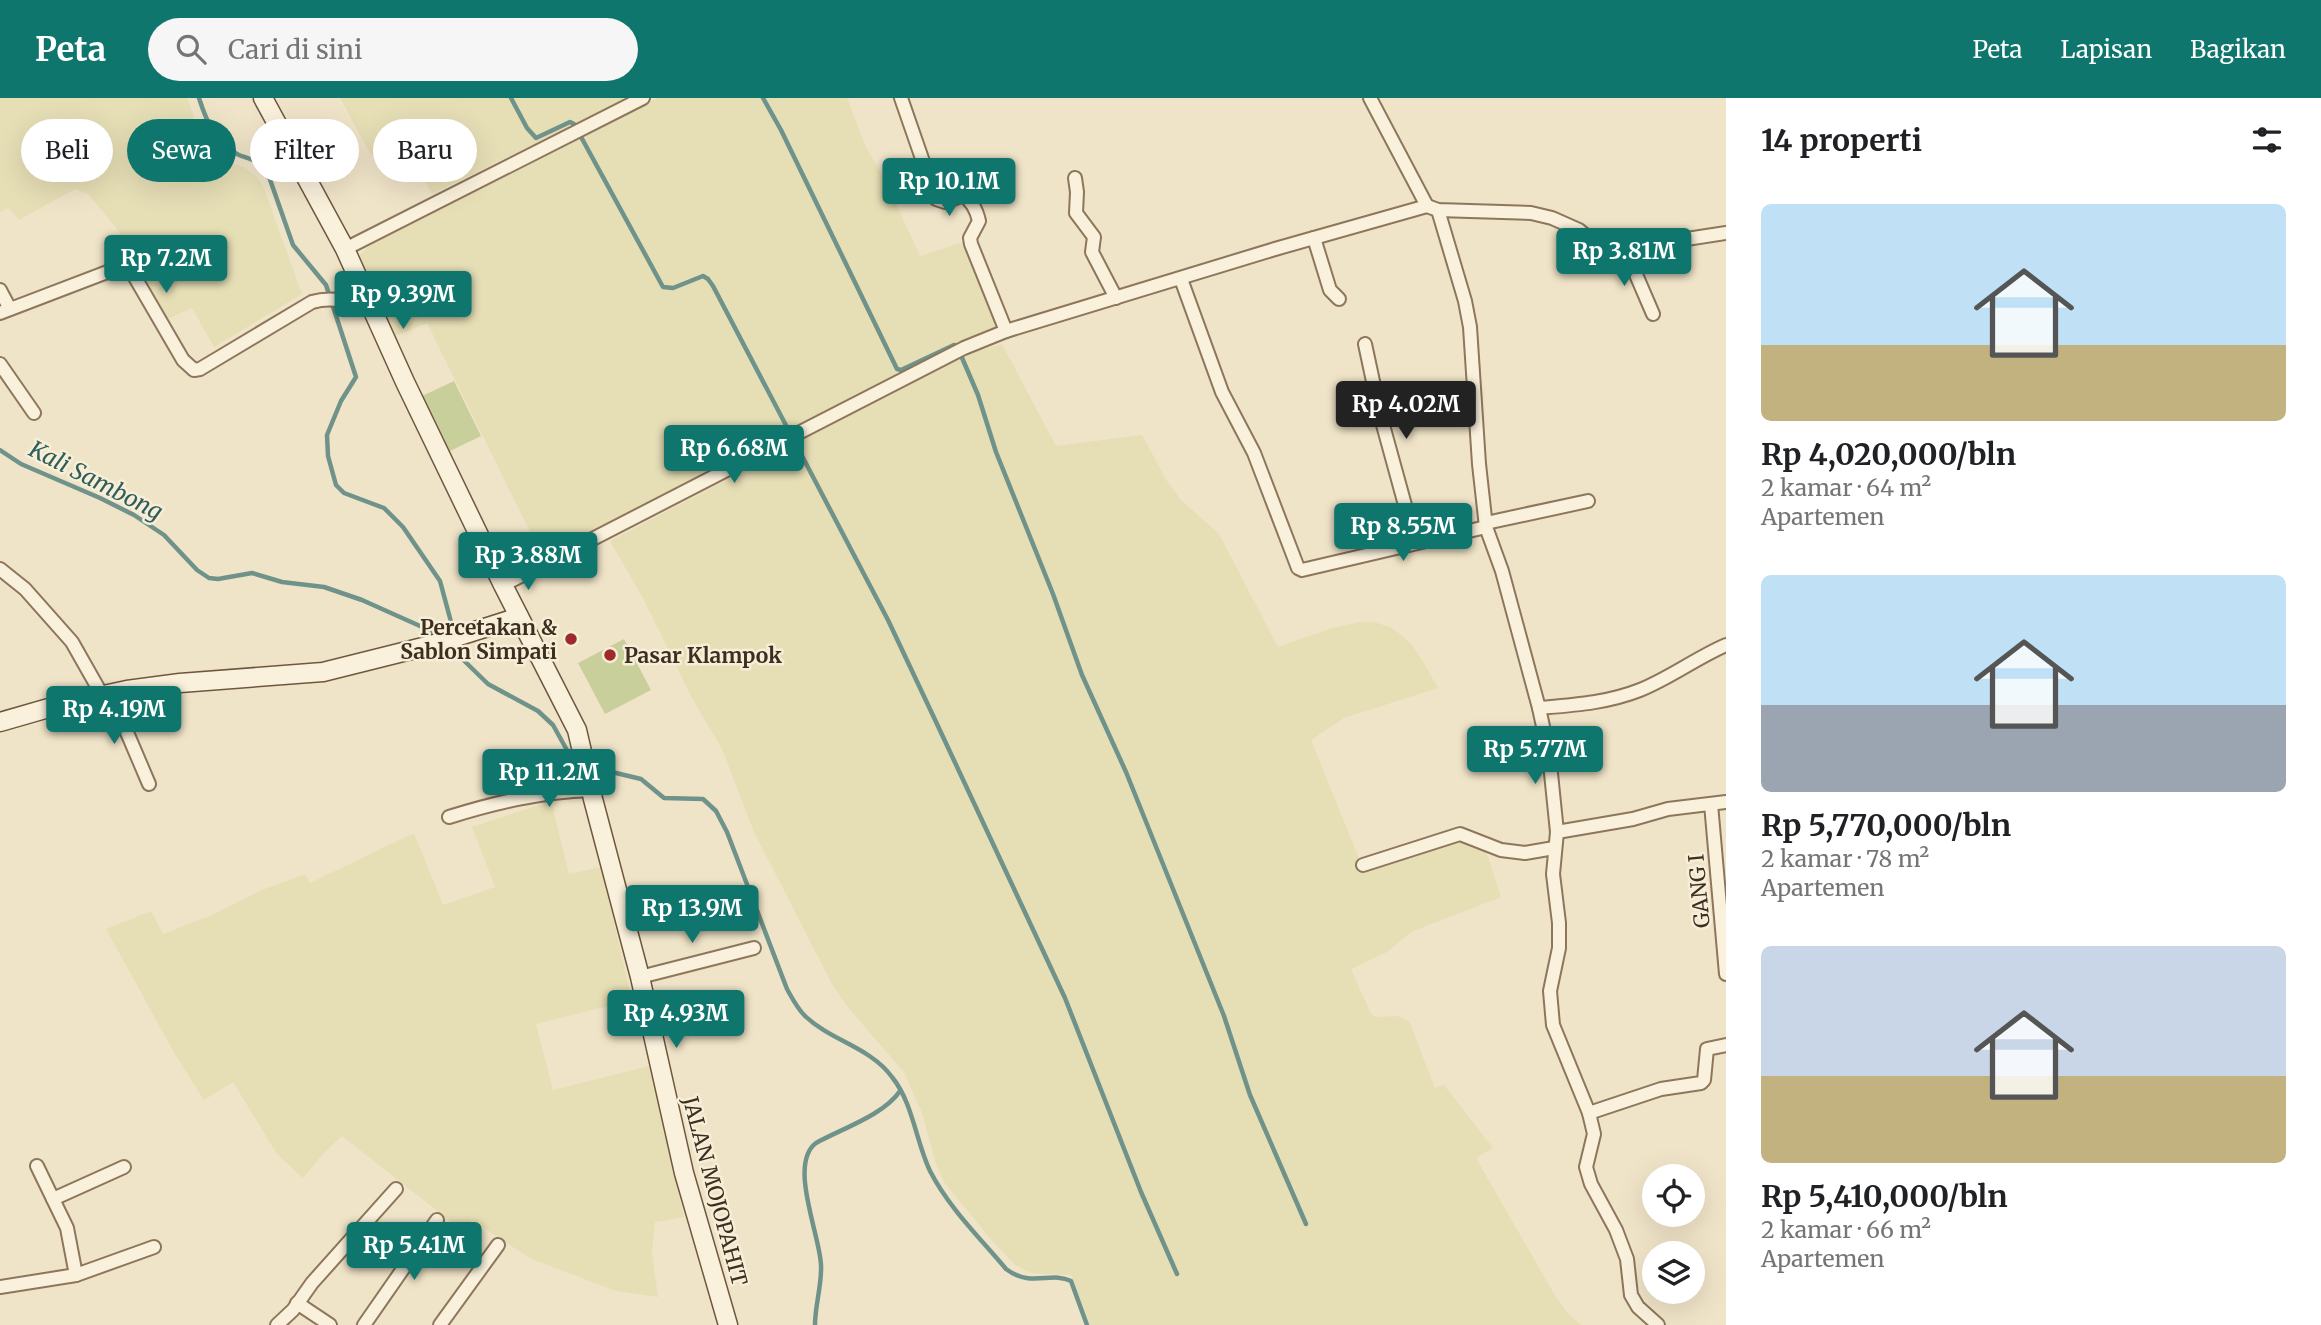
<!DOCTYPE html>
<html lang="id">
<head>
<meta charset="utf-8">
<style>
	:root { --surface:#fff; --page:#f6f6f6; --text:#202124; --muted:#757577; --accent:#0f766e }
	body { margin:0; font-family:Merriweather,serif; background:var(--page); color:var(--text); height:100vh; display:flex; flex-direction:column; font-size:26px; white-space:nowrap }
	* { box-sizing:border-box; margin:0 }
	p { font-size:23px; color:var(--muted) }
	.icon { flex:none; width:38px; height:38px; fill:none; stroke:currentColor; stroke-width:2; stroke-linecap:round; stroke-linejoin:round }
	.map { position:relative; flex:1; overflow:hidden }
	.side { display:flex; flex-direction:column; background:var(--surface); width:595px }
	.side>* { flex:none }
	.top-card { position:absolute; left:21px; top:21px; width:665px; height:63px; display:flex; gap:14px }
	.tools { position:absolute; left:1642px; top:1066px; display:grid; gap:14px }
	.tools a { display:grid; place-items:center; width:63px; height:63px; border-radius:50%; background:var(--surface); box-shadow:0 7px 28px #0002; font-size:35px }
	.price { position:absolute; translate:-50% -60px; padding:0 16px; border-radius:7px; background:var(--accent); color:#fff; font-size:23px; line-height:46px; filter:drop-shadow(0 2px 4px #0008) }
	.price::after { content:''; position:absolute; left:50%; top:42px; width:21px; height:16px; margin-left:-10px; background:inherit; clip-path:polygon(0 0,100% 0,50% 100%) }
	.price.active { background:#222; color:#fff }
	ul { padding:0; list-style:none }
	li { display:grid; align-content:center; gap:14px; height:371px; padding:0 35px }
	li span { display:grid; place-items:center; height:217px; border-radius:10px; color:#555 }
	li>.icon { margin-inline-start:auto }
	span .icon { width:126px; height:126px; fill:#fffc; stroke-width:1 }
	li b { font-size:30px }
	h2 { display:flex; justify-content:space-between; align-items:center; height:84px; padding:0 35px; font-size:30px }
	.tag { padding:0 24px; border-radius:32px; background:var(--surface); box-shadow:0 7px 28px #0002; font-size:24px; line-height:63px }
	.tag.active { background:var(--accent); color:#fff }
	header { display:flex; align-items:center; gap:42px; box-sizing:border-box; height:98px; padding:0 35px; background:var(--accent); color:#fff }
	header strong { font-size:33px }
	nav { display:flex; gap:38px; margin-inline-start:auto; font-size:24px }
	.search { width:490px; height:63px; background:var(--page); display:flex; align-items:center; gap:18px; box-sizing:border-box; padding:0 24px; border-radius:38px; color:var(--muted); font-size:26px }
	main { display:flex; flex:1; min-height:0 }
	.map>svg:first-child { display:block }
</style>
</head>
<body>
<header>
<strong>Peta</strong>
<div class="search"><svg class="icon" aria-label="search" viewBox="0 0 24 24"><circle cx="10" cy="10" r="6"/><path d="M15 15l6 6"/></svg>Cari di sini</div>
<nav><a>Peta</a><a>Lapisan</a><a>Bagikan</a></nav>
</header>
<main>
<div class="map">
<svg width="1726" height="1227" viewBox="0 0 1726 1227">
	<rect width="100%" height="100%" fill="#f0e4c8"/>
	<g fill="#e6deb5">
		<polygon points="0,0 187,0 204,45 212,55 226,64 244,69 257,79 263,88 302,196 214,249 192,210 168,221 118,132 88,96 75,91 19,122 9,110 0,114"/>
		<polygon points="340,0 629,0 432,96 406,51 382,64 377,55 371,57"/>
		<polygon points="658,0 847,0 866,49 885,82 920,158 963,144 997,229 737,359 543,460 427,225 393,239 360,165 360,157 369,148"/>
		<polygon points="1002,246 1056,348 1142,337 1167,383 1181,402 1219,436 1278,549 1329,531 1359,524 1374,524 1390,529 1400,536 1412,547 1422,562 1438,590 1344,620 1311,642 1363,770 1457,741 1486,753 1501,799 1411,834 1387,854 1351,871 1371,916 1376,919 1397,918 1409,923 1435,990 1444,987 1493,1050 1476,1060 1553,1194 1568,1216 1581,1227 1090,1227 1071,1177 1031,1175 1015,1167 989,1139 944,1084 936,1066 922,1015 904,974 850,912 833,888 754,734 722,651 692,600 644,502 610,443 945,268 975,254"/>
		<polygon points="551,703 569,776 601,769 632,902 536,926 553,992 649,968 684,1119 655,1124 652,1154 658,1199 616,1193 531,1161 472,1122 463,1133 342,1038 323,1056 303,1080 277,1056 233,984 204,1002 176,958 106,831 151,813 163,836 207,819 262,792 305,776 310,785 414,735 443,807 495,789 472,729"/>
	</g>
	<g fill="#c9cf9b">
		<polygon points="454,283 481,338 448,354 422,298"/>
		<polygon points="624,541 651,592 605,616 578,565"/>
	</g>
	<g fill="none" stroke-linecap="round" stroke-linejoin="round">
		<g stroke="#6f938a" stroke-width="4.5">
			<path d="M199 0C206 22 216 47 239 57 249 61 260 63 267 73L293 147 326 187 356 279 341 303 327 337 328 358 336 387 344 395 384 410 403 429 440 483 454 535"/>
			<polyline points="511,0 527,30 536,40 570,24 574,26 663,189 673,190 703,178 708,181 713,188 888,522 937,626 1065,900 1141,1094 1177,1176"/>
			<polyline points="763,0 781,32 897,271 901,272 954,247 957,248 978,297 996,354 1053,496 1082,577 1126,674 1224,918 1250,997 1306,1126"/>
			<polyline points="0,352 21,366 100,400 134,417 164,437 197,472 209,480 218,481 252,475 282,484 324,489 362,502 420,528 439,539"/>
			<polyline points="448,547 488,586 538,613 553,627 568,654 579,666"/>
			<path d="M591 669 641 681 664 700 703 701 716 713 727 734 787 891C792 900 797 910 805 918 831 943 870 949 892 979 913 1005 916 1044 930 1073 949 1110 980 1140 1006 1171 1031 1190 1051 1173 1071 1183L1087 1227"/>
			<path d="M815 1227C815 1207 822 1187 821 1167 820 1137 788 1066 816 1045 841 1031 884 1017 900 993"/>
		</g>
		<g stroke="#8d765c" stroke-width="16">
			<g id="street">
				<path d="M901 0 936 101 945 104 963 97C972 103 977 114 979 123L970 140 971 146 1006 233"/>
				<polyline points="1370,0 1427,108"/>
				<polyline points="1075,80 1077,94 1076,115 1094,139 1092,154 1116,200"/>
				<polyline points="1438,112 1465,203 1470,229 1479,366 1486,429 1502,473 1539,610 1549,656 1557,734 1553,776 1559,825 1559,850 1550,893 1553,927 1589,1015 1594,1036 1586,1069 1591,1086 1616,1132 1627,1161 1631,1197 1638,1209 1658,1227"/>
				<polyline points="1314,140 1330,192 1339,201"/>
				<polyline points="345,151 643,0"/>
				<polyline points="1625,151 1653,216"/>
				<polyline points="1181,181 1222,294 1254,355 1298,470 1302,472 1486,429"/>
				<polyline points="0,192 10,211"/>
				<path d="M0 215 123 168 129 169 183 262 194 272 200 271 312 204C333 198 351 204 373 211"/>
				<polyline points="1365,246 1380,316 1408,418 1398,424 1408,447"/>
				<polyline points="0,266 34,315"/>
				<polyline points="1486,425 1588,403"/>
				<polyline points="0,471 25,491 72,544 102,597 123,625 149,686"/>
				<polyline points="503,487 964,250 1006,233 1275,151 1427,108 1438,112 1531,115 1552,120 1579,132 1597,147 1616,152 1726,135"/>
				<path d="M1539 610C1574 607 1607 605 1640 592 1670 580 1696 560 1726 547"/>
				<polyline points="1711,706 1726,876"/>
				<path d="M449 719C497 704 541 694 591 692"/>
				<polyline points="1557,734 1633,721 1668,711 1726,704"/>
				<polyline points="1363,767 1460,736 1501,752 1525,755 1554,750"/>
				<polyline points="640,879 754,850"/>
				<polyline points="1589,1015 1661,991 1701,985 1704,982 1707,951 1726,947"/>
				<polyline points="37,1068 67,1130 76,1177"/>
				<polyline points="53,1101 124,1069"/>
				<polyline points="0,1189 76,1177 154,1149"/>
				<polyline points="297,1205 330,1227"/>
				<polyline points="277,1227 293,1212 312,1185 396,1091"/>
				<polyline points="364,1227 437,1122"/>
				<polyline points="440,1227 498,1147"/>
			</g>
		</g>
		<g stroke="#6f573f" stroke-width="21">
			<g id="secondary">
				<polyline points="263,0 345,151 405,284 503,487 577,632 593,701 640,879 684,1075 728,1227"/>
				<polyline points="0,624 66,605 127,592 180,585 323,574 431,547 519,519"/>
			</g>
		</g>
		<use href="#street" stroke="#faf1dc" stroke-width="12"/>
		<use href="#secondary" stroke="#faf1dc" stroke-width="18"/>
	</g>
	<g fill="#9e2a2b" stroke="#f7eed8" stroke-width="2.5">
		<circle cx="571" cy="541" r="7"/>
		<circle cx="610" cy="557" r="7"/>
	</g>
	<g text-anchor="middle" dominant-baseline="central" stroke-width="5" stroke-linejoin="round" paint-order="stroke">
		<g font-size="21" font-weight="bold" fill="#3d2e20" stroke="#f7eed8" text-anchor="end">
			<text x="557" y="529">Percetakan &amp;<tspan x="557" dy="24">Sablon Simpati</tspan></text>
			<text x="624" y="557" text-anchor="start">Pasar Klampok</text>
		</g>
		<g font-size="21" fill="#3d2e20" stroke="#f7eed8">
			<text transform="translate(1699 793) rotate(-95)">GANG I</text>
			<text transform="translate(715 1093) rotate(75)">JALAN MOJOPAHIT</text>
		</g>
		<g font-size="23" font-style="italic" fill="#2f5d5a" stroke="#f7eed8">
			<text transform="translate(96 382) rotate(27)">Kali Sambong</text>
		</g>
	</g>
</svg>
<div class="tools">
<a><svg class="icon" aria-label="locate" viewBox="0 0 24 24"><circle cx="12" cy="12" r="6"/><path d="M12 2v4M12 18v4M2 12h4M18 12h4"/></svg></a>
<a><svg class="icon" aria-label="layers" viewBox="0 0 24 24"><path d="M12 4l9 5-9 5-9-5zM3 14l9 5 9-5"/></svg></a>
</div>
<b class="price" style="left:949px;top:120px">Rp 10.1M</b>
<b class="price" style="left:1624px;top:190px">Rp 3.81M</b>
<b class="price" style="left:166px;top:197px">Rp 7.2M</b>
<b class="price" style="left:403px;top:233px">Rp 9.39M</b>
<b class="price active" style="left:1406px;top:343px">Rp 4.02M</b>
<b class="price" style="left:734px;top:387px">Rp 6.68M</b>
<b class="price" style="left:1403px;top:465px">Rp 8.55M</b>
<b class="price" style="left:528px;top:494px">Rp 3.88M</b>
<b class="price" style="left:114px;top:648px">Rp 4.19M</b>
<b class="price" style="left:1535px;top:688px">Rp 5.77M</b>
<b class="price" style="left:549px;top:711px">Rp 11.2M</b>
<b class="price" style="left:692px;top:847px">Rp 13.9M</b>
<b class="price" style="left:676px;top:952px">Rp 4.93M</b>
<b class="price" style="left:414px;top:1184px">Rp 5.41M</b>
<div class="top-card">
<a class="tag">Beli</a>
<a class="tag active">Sewa</a>
<a class="tag">Filter</a>
<a class="tag">Baru</a>
</div>
</div>
<section class="side">
<h2>14 properti<svg class="icon" aria-label="filters" viewBox="0 0 24 24"><path d="M4 7h16M4 17h16"/><circle cx="9" cy="7" r="2"/><circle cx="15" cy="17" r="2"/></svg></h2>
<ul>
<li><span style="background:linear-gradient(#bfe0f5 65%,#c2b280 0)"><svg class="icon" aria-label="home" viewBox="0 0 24 24"><path d="M3 11l9-7 9 7M6 9v11h12V9"/></svg></span><div><b>Rp 4,020,000/bln</b><p>2 kamar · 64 m²</p><p>Apartemen</p></div></li>
<li><span style="background:linear-gradient(#bfe0f5 60%,#9aa5b1 0)"><svg class="icon" aria-label="home" viewBox="0 0 24 24"><path d="M3 11l9-7 9 7M6 9v11h12V9"/></svg></span><div><b>Rp 5,770,000/bln</b><p>2 kamar · 78 m²</p><p>Apartemen</p></div></li>
<li><span style="background:linear-gradient(#c9d6e8 60%,#c2b280 0)"><svg class="icon" aria-label="home" viewBox="0 0 24 24"><path d="M3 11l9-7 9 7M6 9v11h12V9"/></svg></span><div><b>Rp 5,410,000/bln</b><p>2 kamar · 66 m²</p><p>Apartemen</p></div></li>
</ul>
</section>
</main>
</body>
</html>
